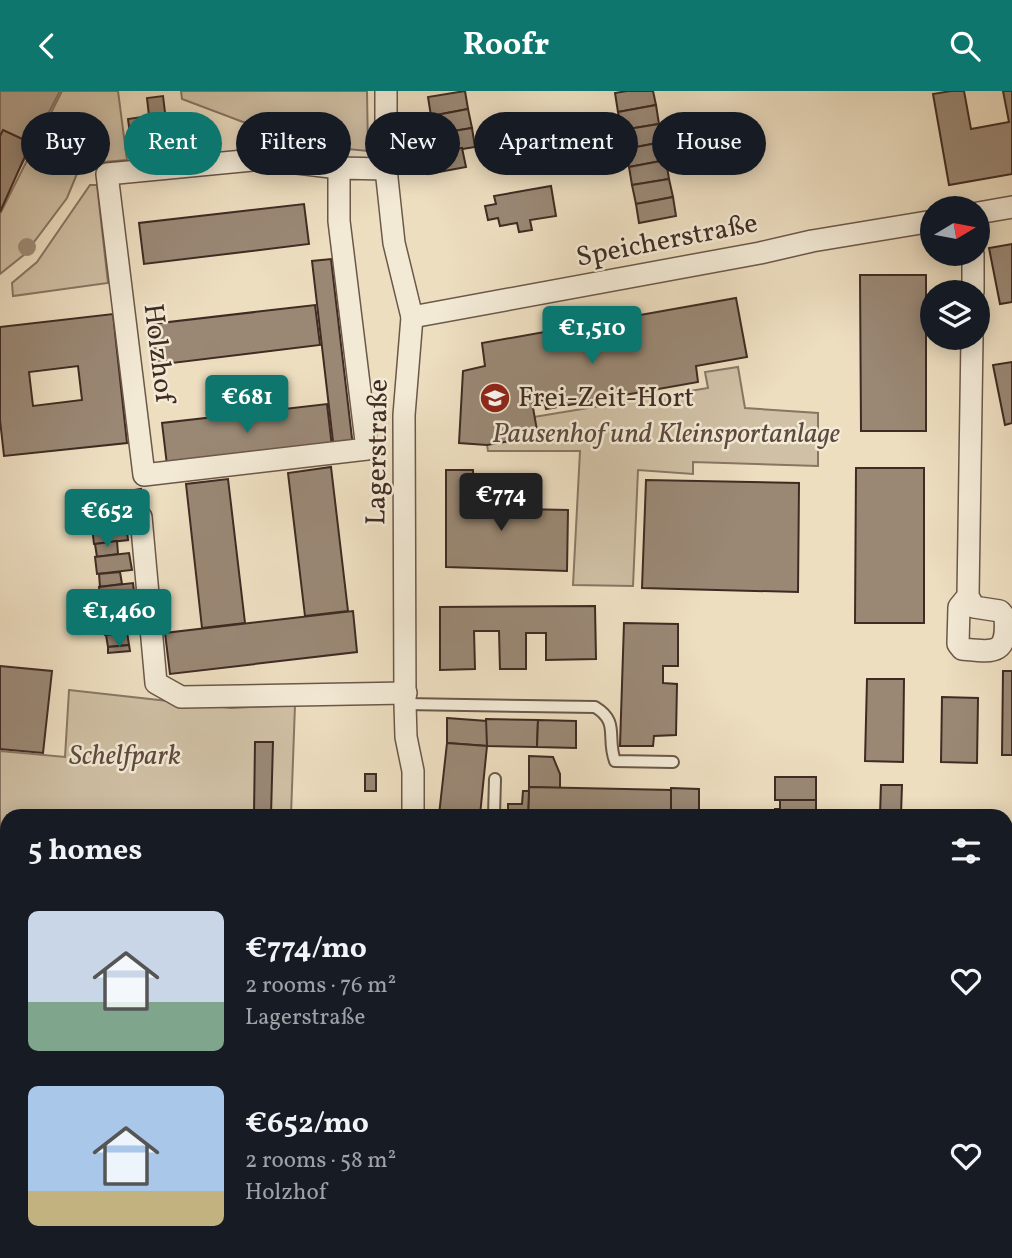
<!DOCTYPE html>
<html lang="en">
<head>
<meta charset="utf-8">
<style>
	:root { --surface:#171b24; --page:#242831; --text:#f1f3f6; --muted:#9ea1a6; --accent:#0f766e }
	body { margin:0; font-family:Vollkorn,serif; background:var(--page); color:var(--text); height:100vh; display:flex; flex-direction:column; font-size:26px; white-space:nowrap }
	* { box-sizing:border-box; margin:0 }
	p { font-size:23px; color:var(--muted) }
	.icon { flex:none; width:38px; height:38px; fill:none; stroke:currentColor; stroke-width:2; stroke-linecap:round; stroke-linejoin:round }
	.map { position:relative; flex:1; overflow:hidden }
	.drawer { position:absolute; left:0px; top:718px; width:1013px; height:450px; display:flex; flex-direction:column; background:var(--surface); border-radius:21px 21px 0 0; box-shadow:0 4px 18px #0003 }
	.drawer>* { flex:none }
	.top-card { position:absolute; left:21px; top:21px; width:971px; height:63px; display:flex; gap:14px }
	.needle { width:46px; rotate:80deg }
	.tools { position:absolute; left:920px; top:105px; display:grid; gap:14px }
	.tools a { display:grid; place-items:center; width:70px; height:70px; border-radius:50%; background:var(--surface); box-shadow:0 4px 18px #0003; font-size:35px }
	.price { position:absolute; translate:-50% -60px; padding:0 16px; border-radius:7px; background:var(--accent); color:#fff; font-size:23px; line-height:46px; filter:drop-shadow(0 2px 4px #0008) }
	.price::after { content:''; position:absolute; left:50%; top:42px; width:21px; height:16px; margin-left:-10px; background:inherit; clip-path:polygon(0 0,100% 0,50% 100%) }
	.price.active { background:#222; color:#fff }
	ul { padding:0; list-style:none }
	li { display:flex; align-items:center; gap:21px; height:175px; padding:0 28px }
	li span { display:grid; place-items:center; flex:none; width:196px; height:140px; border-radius:10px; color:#555 }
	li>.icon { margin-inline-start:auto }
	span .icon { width:84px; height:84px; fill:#fffc; stroke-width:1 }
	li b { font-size:30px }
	h2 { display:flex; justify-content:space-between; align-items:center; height:84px; padding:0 28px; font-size:30px }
	.pill { padding:0 24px; border-radius:32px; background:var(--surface); box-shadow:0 4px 18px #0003; font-size:24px; line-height:63px }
	.pill.active { background:var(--accent); color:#fff }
	header { display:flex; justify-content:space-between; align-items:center; height:91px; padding:0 28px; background:var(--accent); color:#fff; font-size:32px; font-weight:700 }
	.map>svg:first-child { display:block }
</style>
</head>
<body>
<header><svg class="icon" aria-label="back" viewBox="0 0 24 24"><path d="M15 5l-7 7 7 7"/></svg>Roofr<svg class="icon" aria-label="search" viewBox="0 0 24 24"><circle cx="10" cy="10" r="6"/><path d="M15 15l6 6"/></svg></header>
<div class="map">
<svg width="1012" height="1167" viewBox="0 0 1012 1167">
	<rect width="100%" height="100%" fill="#eddec0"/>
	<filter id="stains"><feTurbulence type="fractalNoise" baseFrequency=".00286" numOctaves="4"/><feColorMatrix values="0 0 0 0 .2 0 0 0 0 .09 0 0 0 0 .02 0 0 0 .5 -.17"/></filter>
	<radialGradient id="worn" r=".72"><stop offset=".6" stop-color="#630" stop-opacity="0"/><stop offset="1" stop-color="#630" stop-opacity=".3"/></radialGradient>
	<g fill="#d0c0a5" stroke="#887664" stroke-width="2">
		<polygon points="62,0 118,0 127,69 81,73 67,107 25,163 0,183 0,123"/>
		<polygon points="181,0 367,0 368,60 304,54 182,8"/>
		<polygon points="90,94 97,94 108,192 13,205 12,192 37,171"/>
		<polygon points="738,276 745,317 818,322 818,375 693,371 693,383 638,379 633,495 573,494 580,360 488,360 487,354 534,326 708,297 705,281"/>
		<polygon points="69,599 231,617 295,614 291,724 7,724 7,840 0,840 0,660 65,666"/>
	</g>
	<polygon fill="#b2a18b" stroke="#847261" stroke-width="2" points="0,0 60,0 0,115"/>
	<g fill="#9a8875" stroke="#402b23" stroke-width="2" fill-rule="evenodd">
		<polygon points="465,0 468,18 431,25 428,6"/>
		<polygon points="627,0 653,0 656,14 618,21 615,2"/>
		<polygon points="951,0 964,0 971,38 1009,31 1003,0 1012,0 1012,83 949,94 933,3"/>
		<polygon points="163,5 169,54 132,58 128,28 149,25 147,7"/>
		<polygon points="656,14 659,33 622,39 618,21"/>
		<polygon points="468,18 472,37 435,43 431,25"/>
		<polygon points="659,33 663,51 625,58 622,39"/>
		<polygon points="472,37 475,56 438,62 435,43"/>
		<polygon points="3,39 31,52 0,121 0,45"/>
		<polygon points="663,51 666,69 629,76 625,58"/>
		<polygon points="462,57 466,76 428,83 424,63"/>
		<polygon points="666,69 669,88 632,94 629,76"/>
		<polygon points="669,88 673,106 636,113 632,94"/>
		<polygon points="551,95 556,125 530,129 532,139 519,141 517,132 500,135 498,127 488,129 485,115 496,113 494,105"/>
		<polygon points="673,106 676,125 639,132 636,113"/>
		<polygon points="304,113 309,153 144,173 139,132"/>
		<polygon points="1012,153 1012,211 1000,213 989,157"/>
		<polygon points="331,168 353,356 334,359 312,170"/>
		<polygon points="860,184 926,184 926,340 861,340"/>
		<polygon points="736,207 747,266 696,275 698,291 546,318 544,309 532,311 538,345 487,354 459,352 463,280 485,275 482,252"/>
		<polygon points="315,214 320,254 156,274 152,233"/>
		<path d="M113 223 127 352 4 365 0 329V236ZM78 275 82 309 33 315 29 281Z"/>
		<polygon points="1012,271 1012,332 1005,334 993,274"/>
		<polygon points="327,313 332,356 167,374 162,332"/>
		<polygon points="331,376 348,520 305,525 288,382"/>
		<polygon points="856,377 924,377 924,532 855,532"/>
		<polygon points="446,379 473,379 474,417 568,419 567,480 446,476"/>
		<polygon points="228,388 245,532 202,537 186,393"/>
		<polygon points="646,389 799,392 798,501 642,497"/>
		<polygon points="141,398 142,407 124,409 122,401"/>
		<polygon points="122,401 125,419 90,423 88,405"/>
		<polygon points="113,420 115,433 93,436 91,423"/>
		<polygon points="126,431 128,449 94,453 92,436"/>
		<polygon points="117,450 118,463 97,466 95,453"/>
		<polygon points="129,462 132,479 97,483 95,466"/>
		<polygon points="120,481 122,493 100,496 99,483"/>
		<polygon points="133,492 135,509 101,514 99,496"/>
		<polygon points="124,511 125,524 104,526 102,514"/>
		<polygon points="595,515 596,568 546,569 546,542 526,542 526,578 500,578 499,540 474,540 475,578 440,579 440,516"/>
		<polygon points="353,520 357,561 170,583 165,542"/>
		<polygon points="137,522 139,540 105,544 102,526"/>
		<polygon points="624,532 678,533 678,575 663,575 663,592 677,593 676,644 654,645 653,655 620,655"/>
		<polygon points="127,541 129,554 108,556 106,544"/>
		<polygon points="129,554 130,560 108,562 108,556"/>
		<polygon points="0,575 52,580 43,662 0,658"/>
		<polygon points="1003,580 1012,580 1012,664 1002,664"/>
		<polygon points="867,588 904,588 903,671 865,670"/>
		<polygon points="942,606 978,607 977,672 941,671"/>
		<polygon points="447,627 487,630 487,655 447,652"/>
		<polygon points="486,628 538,629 537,656 487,655"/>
		<polygon points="538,629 576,630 576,657 537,656"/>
		<polygon points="255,651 273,651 271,724 254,724"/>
		<polygon points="447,652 487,655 480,724 459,722 459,724 439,724"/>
		<polygon points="529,665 553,666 560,683 560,697 529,696"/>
		<rect x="365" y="683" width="11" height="17"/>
		<rect x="775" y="686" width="41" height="23"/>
		<polygon points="881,694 902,694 901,724 880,724"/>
		<polygon points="529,696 672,699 671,724 553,720 553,724 528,724"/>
		<polygon points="671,697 699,698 699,724 671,724"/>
		<polygon points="523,700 529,700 528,724 508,724 508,713 522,713"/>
		<polygon points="780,709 816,709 816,724 774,724 775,718 780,718"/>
		<rect x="1006" y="938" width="6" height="36"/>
		<rect x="0" y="944" width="7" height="37"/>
		<rect x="264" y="1160" width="59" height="7"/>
		<polygon points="797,1160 829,1160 829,1167 796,1167"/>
		<rect x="913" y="1160" width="33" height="7"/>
		<polygon points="79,1161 79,1167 0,1167 0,1162"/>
	</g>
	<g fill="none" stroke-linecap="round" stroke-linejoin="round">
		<g stroke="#6b584a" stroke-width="14">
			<g id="lane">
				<path d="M405 613 595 616C620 631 606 646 615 670L673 671"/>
				<polyline points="494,724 495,688"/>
				<polyline points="1006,799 1008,749 1012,749"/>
				<polyline points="214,1167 216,1160"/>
			</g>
		</g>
		<g stroke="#6b584a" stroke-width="24">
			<g id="street">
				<polyline points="386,0 386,78 394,152 412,226 404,324 405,613 406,646 413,680 413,724"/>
				<polyline points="339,77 339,130 367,358 144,384 107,83 264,68 339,77 386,78"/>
				<polyline points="978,122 1012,116"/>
				<polyline points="973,163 973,201"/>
				<polyline points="412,226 760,162 812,150 933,130"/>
				<polyline points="141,426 156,592 181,606 406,602"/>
				<path d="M968 505 959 516 958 553 962 558C993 561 1008 565 1005 526L1000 520 974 516 968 505 972 247"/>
				<polyline points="415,1160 415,1167"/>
				<polyline points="877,1167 877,1160"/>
			</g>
		</g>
		<g stroke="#402b23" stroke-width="37">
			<g id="primary">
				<polyline points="0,866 7,866"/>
				<polyline points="1006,875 1012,875"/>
			</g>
		</g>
		<use href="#lane" stroke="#f3ead6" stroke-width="10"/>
		<use href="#street" stroke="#f3ead6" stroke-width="21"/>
		<use href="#primary" stroke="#eddec0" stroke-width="33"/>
	</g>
	<circle fill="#9e8c78" cx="27" cy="156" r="9"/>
	<defs>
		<g id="school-disc" transform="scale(1.575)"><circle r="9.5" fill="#8f2418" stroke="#f3ead6"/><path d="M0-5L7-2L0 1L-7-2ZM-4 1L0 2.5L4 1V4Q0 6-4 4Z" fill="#fff"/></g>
	</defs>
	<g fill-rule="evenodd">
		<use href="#school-disc" x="495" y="307"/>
	</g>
	<g text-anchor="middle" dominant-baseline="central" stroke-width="5" stroke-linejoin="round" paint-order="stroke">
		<g font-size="28" fill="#402b23" stroke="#f3ead6">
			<text transform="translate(667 150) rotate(-11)">Speicherstraße</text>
			<text transform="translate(158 262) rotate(83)">Holzhof</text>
			<text transform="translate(378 361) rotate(-89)">Lagerstraße</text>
		</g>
		<g font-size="28" fill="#402b23" stroke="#f3ead6" text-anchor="start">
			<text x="518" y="307">Frei-Zeit-Hort</text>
		</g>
		<g font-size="28" font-style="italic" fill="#5d493d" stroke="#f3ead6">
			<text x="666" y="343">Pausenhof und Kleinsportanlage</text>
			<text x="125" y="665">Schelfpark</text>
		</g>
	</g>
	<rect width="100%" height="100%" filter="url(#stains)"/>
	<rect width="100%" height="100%" fill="url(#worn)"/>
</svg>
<div class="tools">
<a><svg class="needle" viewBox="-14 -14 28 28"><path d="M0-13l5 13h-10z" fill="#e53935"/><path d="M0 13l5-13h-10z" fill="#9ea1a6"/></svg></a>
<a><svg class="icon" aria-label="layers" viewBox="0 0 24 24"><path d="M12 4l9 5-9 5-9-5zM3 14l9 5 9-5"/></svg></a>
</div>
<b class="price" style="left:592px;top:275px">€1,510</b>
<b class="price" style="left:247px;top:344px">€681</b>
<b class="price active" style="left:501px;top:442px">€774</b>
<b class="price" style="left:107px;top:458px">€652</b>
<b class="price" style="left:119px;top:558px">€1,460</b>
<div class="top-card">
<a class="pill">Buy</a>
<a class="pill active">Rent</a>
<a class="pill">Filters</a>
<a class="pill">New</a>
<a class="pill">Apartment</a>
<a class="pill">House</a>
</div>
<section class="drawer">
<h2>5 homes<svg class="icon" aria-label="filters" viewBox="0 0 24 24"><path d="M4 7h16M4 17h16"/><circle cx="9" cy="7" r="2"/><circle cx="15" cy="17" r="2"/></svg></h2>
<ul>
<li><span style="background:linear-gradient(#c9d6e8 65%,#7fa58c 0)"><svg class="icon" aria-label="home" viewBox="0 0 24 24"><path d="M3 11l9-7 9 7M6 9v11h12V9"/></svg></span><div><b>€774/mo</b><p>2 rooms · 76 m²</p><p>Lagerstraße</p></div><svg class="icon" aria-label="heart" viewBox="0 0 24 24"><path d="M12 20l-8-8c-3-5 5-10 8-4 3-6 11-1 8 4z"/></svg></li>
<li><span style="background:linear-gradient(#a9c7e8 75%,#c2b280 0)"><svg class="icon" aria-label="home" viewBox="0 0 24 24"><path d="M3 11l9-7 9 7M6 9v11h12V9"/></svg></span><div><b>€652/mo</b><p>2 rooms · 58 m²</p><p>Holzhof</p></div><svg class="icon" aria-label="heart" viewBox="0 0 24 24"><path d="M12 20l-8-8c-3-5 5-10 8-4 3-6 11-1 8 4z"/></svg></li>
</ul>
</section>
</div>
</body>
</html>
